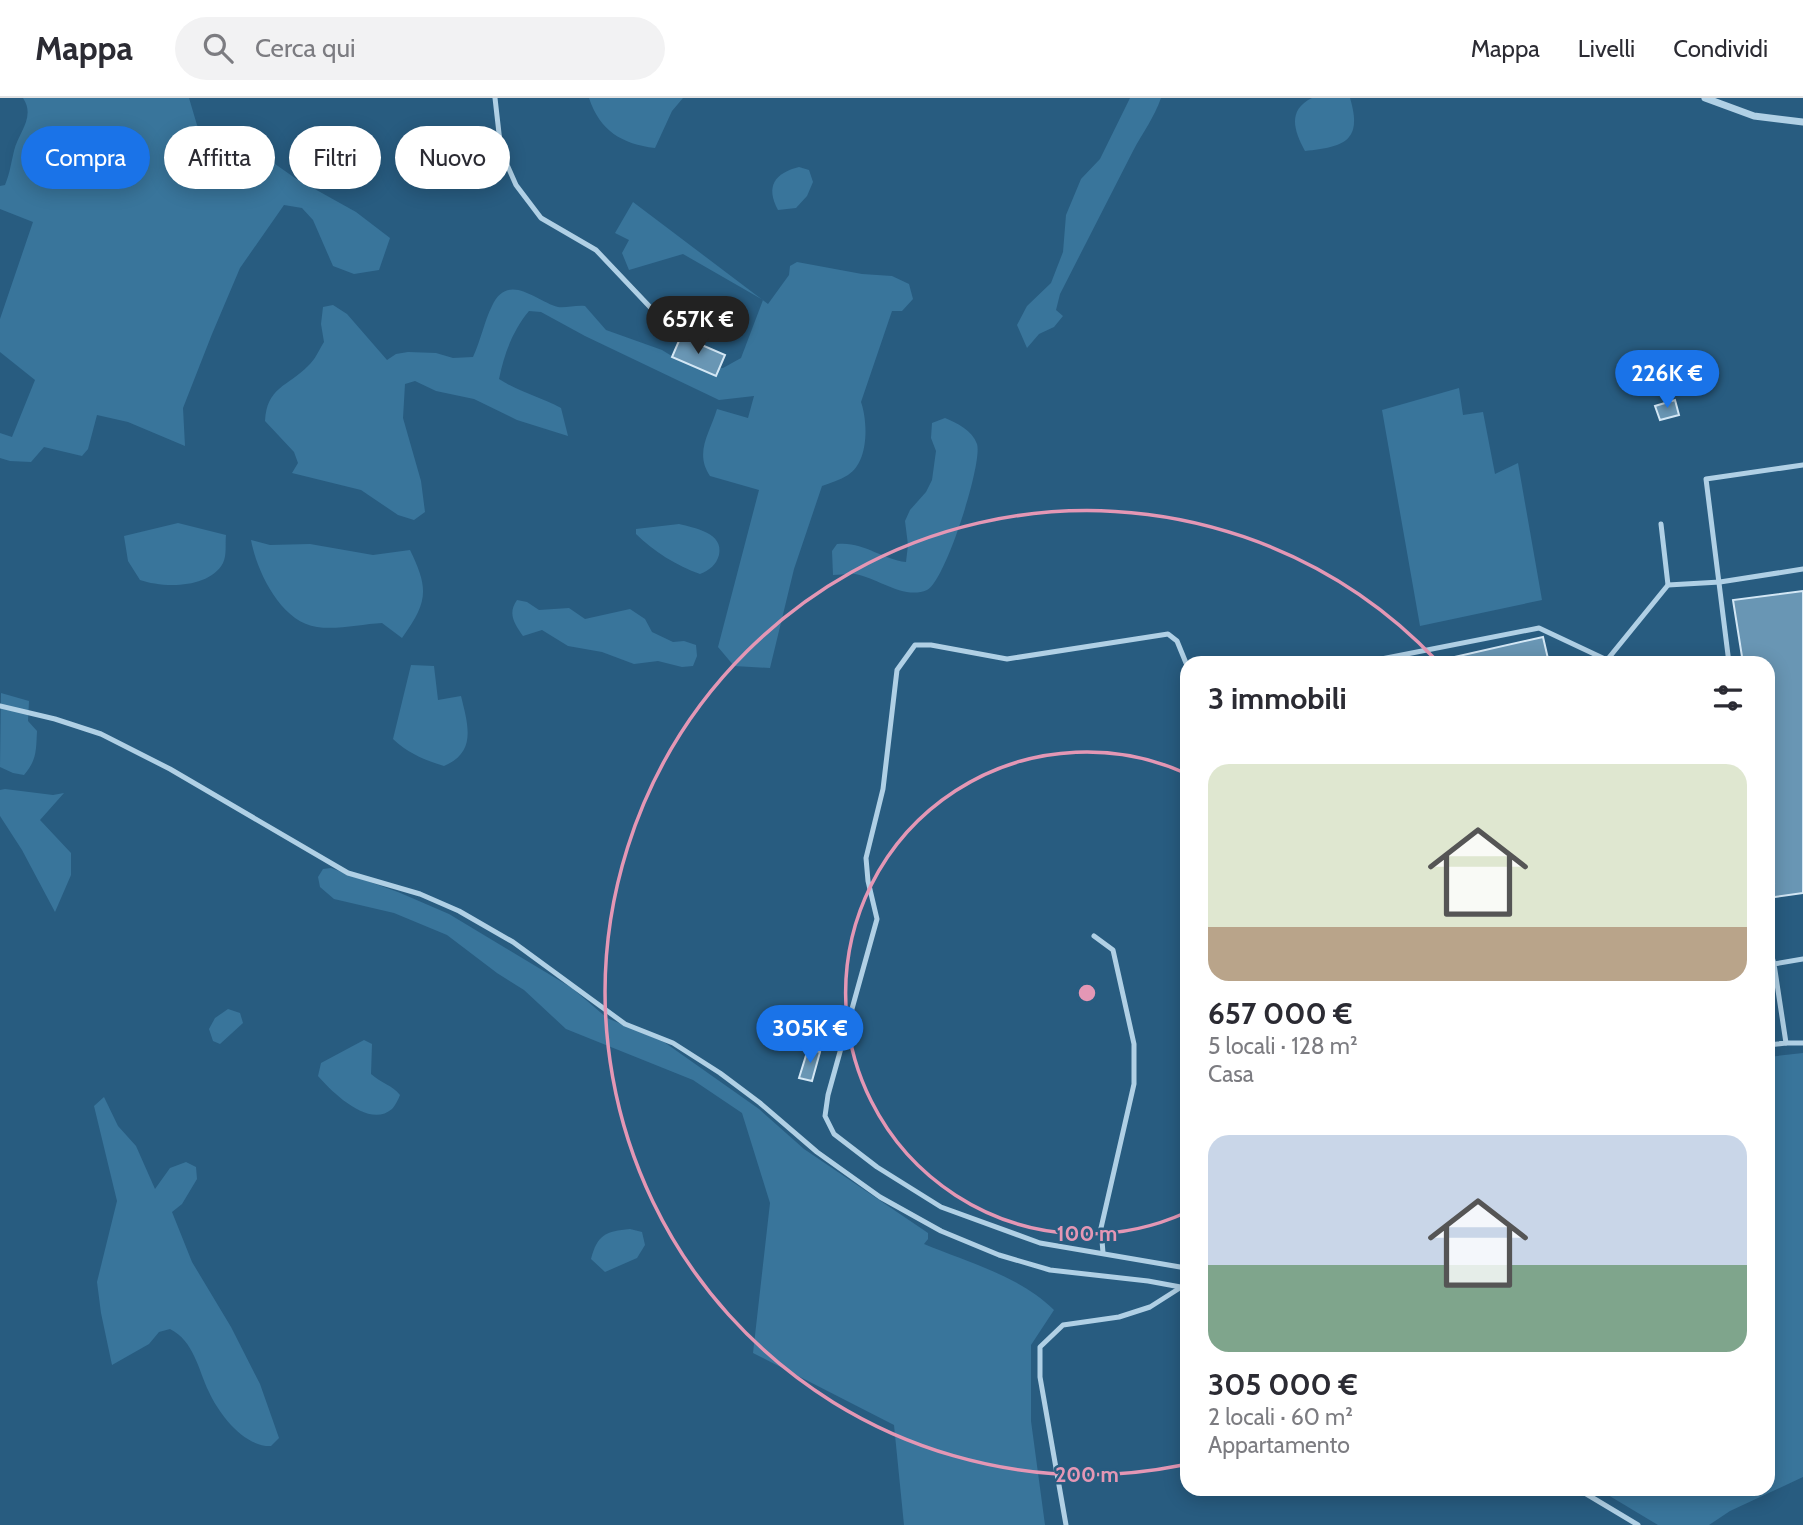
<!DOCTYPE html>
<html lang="it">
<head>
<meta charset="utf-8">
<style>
	:root { --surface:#fff; --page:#f2f2f3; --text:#2b2b33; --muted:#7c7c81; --line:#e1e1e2; --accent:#1a73e8 }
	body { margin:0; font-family:Cabin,sans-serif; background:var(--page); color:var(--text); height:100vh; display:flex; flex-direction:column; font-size:26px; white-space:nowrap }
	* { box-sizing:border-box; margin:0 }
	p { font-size:23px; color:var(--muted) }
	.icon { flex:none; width:38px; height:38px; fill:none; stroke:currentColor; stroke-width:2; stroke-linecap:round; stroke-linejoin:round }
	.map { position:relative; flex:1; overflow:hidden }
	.drawer { position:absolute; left:1180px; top:558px; width:595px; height:840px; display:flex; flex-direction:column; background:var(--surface); border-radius:21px; box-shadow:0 4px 18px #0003 }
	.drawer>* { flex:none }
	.banner { position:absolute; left:21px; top:28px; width:665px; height:63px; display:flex; gap:14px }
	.price { position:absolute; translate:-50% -60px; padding:0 16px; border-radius:24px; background:var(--accent); color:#fff; font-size:23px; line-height:46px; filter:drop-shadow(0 2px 4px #0008) }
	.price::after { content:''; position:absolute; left:50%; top:42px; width:21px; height:16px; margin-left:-10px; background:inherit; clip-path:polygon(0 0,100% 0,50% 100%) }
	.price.on { background:#222; color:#fff }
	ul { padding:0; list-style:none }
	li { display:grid; align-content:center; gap:14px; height:371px; padding:0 28px }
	li span { display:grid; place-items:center; height:217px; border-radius:21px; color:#555 }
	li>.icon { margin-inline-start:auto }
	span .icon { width:126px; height:126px; fill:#fffc; stroke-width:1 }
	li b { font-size:30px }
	h2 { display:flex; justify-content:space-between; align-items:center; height:84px; padding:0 28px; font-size:30px }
	.tag { padding:0 24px; border-radius:32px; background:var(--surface); box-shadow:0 4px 18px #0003; font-size:24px; line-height:63px }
	.tag.on { background:var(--accent); color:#fff }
	header { display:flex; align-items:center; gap:42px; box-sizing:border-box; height:98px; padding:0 35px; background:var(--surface); border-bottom:2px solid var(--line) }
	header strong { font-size:33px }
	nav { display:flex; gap:38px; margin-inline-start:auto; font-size:24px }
	.search { width:490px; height:63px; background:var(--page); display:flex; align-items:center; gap:18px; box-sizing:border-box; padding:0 24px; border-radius:38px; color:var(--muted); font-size:26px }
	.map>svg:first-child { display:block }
</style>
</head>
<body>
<header>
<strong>Mappa</strong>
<div class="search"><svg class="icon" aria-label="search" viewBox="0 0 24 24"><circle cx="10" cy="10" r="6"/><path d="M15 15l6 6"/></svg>Cerca qui</div>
<nav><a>Mappa</a><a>Livelli</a><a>Condividi</a></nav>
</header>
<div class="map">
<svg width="1803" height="1427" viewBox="0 0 1803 1427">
	<rect width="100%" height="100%" fill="#285c80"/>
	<g fill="#39759b">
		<path d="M23 0H189L197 27 206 43 226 46 241 42 295 80 356 114 390 140 379 172 354 176 333 168 313 122 302 110 284 107 240 170 212 236 183 310 185 348 128 324 97 317 88 351 82 358 44 349 31 364 10 363 0 360V335L12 339 35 282 0 254V221L33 124 0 111V88L5 87C10 75 11 65 14 53 18 35 36 19 23 0Z"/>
		<path d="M589 0H683L672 13 655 50C622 46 600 33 589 0Z"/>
		<path d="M1130 0H1161C1154 20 1143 34 1133 53L1060 196 1056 212 1063 218 1054 229 1039 236 1027 250 1017 227 1027 208 1051 185 1063 154 1066 117 1081 81 1100 61Z"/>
		<path d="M1312 0H1350C1363 43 1344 49 1305 53 1294 33 1287 12 1312 0Z"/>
		<path d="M799 69 809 72 813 84 807 98 796 110 778 112C765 88 775 75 799 69Z"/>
		<path d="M633 104 768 206 789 177 790 168 797 164 862 176 892 178 909 186 913 201 902 213H892L861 304C868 324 869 364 848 377 840 382 830 385 822 388L794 471 770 570 734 568 718 549 759 392 710 378C694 354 710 335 717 311L748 320 754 298 719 302 585 238 541 214 529 213C513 232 504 256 499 281 519 294 540 299 561 310L568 338 517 322 474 301 436 293 415 283 405 286 403 320 421 383 425 414 414 422 398 417 361 392 292 375 298 365 294 354 265 323C267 289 287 289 308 268 315 262 319 252 324 244L321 226 323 209 333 207 347 216 387 262 396 256 408 254 436 255 453 260 473 259C481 242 484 224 492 208 508 173 537 204 558 209 566 210 576 207 585 208L606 232 662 252 675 260 712 271 723 270 741 260 763 202 683 156 629 172 622 155 629 142 615 135Z"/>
		<polygon points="1459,290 1463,317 1483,314 1495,376 1518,365 1542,502 1420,528 1382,312"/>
		<path d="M945 320C957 325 972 332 977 346 983 365 945 484 927 492 904 502 878 480 855 476 848 475 840 477 833 477L832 453 837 446C863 443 881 461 906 464L908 447 905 423 910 412 926 394 932 382 936 353 931 340 932 325Z"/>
		<path d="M178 425 226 437C225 446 227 457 223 465 209 491 163 490 140 482L128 463 124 438Z"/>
		<path d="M679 426C695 430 724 435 719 457 716 467 710 472 700 476 677 468 653 453 636 436V431Z"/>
		<path d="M251 442 270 447 310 446 373 457 410 452C429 491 428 504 402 540L382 525C362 526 337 532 317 529 281 524 257 474 251 442Z"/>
		<path d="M517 502 527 504 539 512 569 510 585 521 630 511 645 521 652 534 673 544 684 543 696 547 697 558 693 568 682 569 658 563 634 566 602 554 568 548 542 532 523 538C515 526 507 516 517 502Z"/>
		<path d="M411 567 434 568 438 602 461 598C468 627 477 654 444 668 424 662 408 655 393 641Z"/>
		<path d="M1 595 29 603 28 623 37 633C36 652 37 662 24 677L13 675 0 669Z"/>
		<polygon points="5,691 53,697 64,695 40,722 71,755 71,777 55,814 22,752 0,718 0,692"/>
		<path d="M331 770 398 794 449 816 572 890 607 920 664 944 759 1011 804 1051 928 1135V1141L924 1146C967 1164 1020 1178 1054 1212L1031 1247V1323L1045 1427H904L894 1327 753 1255 770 1105 742 1015 693 982 566 931 524 892 497 875 447 837 394 815 334 801 320 789 318 779 323 771Z"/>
		<polygon points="228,911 240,915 243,925 220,946 213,943 209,931 215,920"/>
		<path d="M364 942 372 946 371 976C381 985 392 987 400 997 398 1002 395 1008 392 1011 369 1031 332 994 318 978L321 965Z"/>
		<polygon points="1803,955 1803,1379 1730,1413 1709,1427 1658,1427 1598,1391 1768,1391 1768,959"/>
		<path d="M104 999 118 1028 136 1048 155 1091 170 1070 186 1064 196 1069 197 1081 182 1106 172 1114 192 1164 231 1229 260 1286 279 1340 271 1348C244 1349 219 1316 209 1294 198 1271 194 1243 170 1231L159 1234 149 1246 112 1267 101 1215 97 1184 117 1103 94 1008Z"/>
		<path d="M630 1131 642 1134 645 1147 637 1160 605 1174 591 1161C597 1137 606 1133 630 1131Z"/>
	</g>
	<g fill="#6996b4" stroke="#d3e7f5" stroke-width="2">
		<polygon points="681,238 725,257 716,278 672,259"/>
		<polygon points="1675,302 1679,317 1660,322 1655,308"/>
		<polygon points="1803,493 1803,795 1768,800 1768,786 1774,785 1768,738 1768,565 1743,565 1733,502"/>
		<polygon points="1543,539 1549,565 1451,565 1450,560"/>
		<polygon points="808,951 820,954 812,983 799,980"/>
	</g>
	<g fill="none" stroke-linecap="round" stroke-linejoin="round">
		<g stroke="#b0d0e5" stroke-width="5">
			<polyline points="495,0 501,53 516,87 541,120 596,152 650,209 675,231"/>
			<polyline points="1661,426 1668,487"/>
			<polyline points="1607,562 1668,487 1720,484 1803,471"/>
			<polyline points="1186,565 1177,543 1168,536 1007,561 931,547 915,547 897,572 883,691 866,760 868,783 877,821 828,997 825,1018 834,1036 877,1069 941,1109 1040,1145 1186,1170"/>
			<polyline points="1361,565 1539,530 1607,562 1608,565"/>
			<polyline points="1729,565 1706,381 1803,367"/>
			<polyline points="0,608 55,621 101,636 170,671 348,775 420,796 459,813 513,844 625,926 673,945 720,975 760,1005 817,1054 880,1099 941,1133 999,1157 1050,1172 1148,1183 1186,1190"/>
			<polyline points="1094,838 1113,852 1134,946 1134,986 1101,1130 1103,1155"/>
			<polyline points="1768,845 1774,866"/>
			<polyline points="1786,945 1803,945"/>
			<polyline points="1768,947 1786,945 1774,866 1803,861"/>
			<polyline points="1578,1391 1638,1427"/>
			<polyline points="1066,1427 1040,1279 1040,1249 1063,1227 1119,1219 1150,1209 1183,1188"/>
		</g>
		<polyline stroke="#b0d0e5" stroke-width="7" points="1705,0 1754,18 1803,24"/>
	</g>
	<g fill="none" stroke="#e497b5" stroke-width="3.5">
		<path d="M1185 1115A241 241 0 1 1 1185 675"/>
		<path d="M1183 1367A482 482 0 1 1 1437 563"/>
	</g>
	<circle cx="1087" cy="895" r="10" fill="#e497b5" stroke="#285c80" stroke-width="3.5"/>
	<g font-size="21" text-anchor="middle" font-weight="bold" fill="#e497b5" stroke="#285c80" stroke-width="5" stroke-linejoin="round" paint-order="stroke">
		<text x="1087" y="1143">100 m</text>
		<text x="1087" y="1384">200 m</text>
	</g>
</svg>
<b class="price on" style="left:698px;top:258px">657K €</b>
<b class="price" style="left:1667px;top:312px">226K €</b>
<b class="price" style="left:810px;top:967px">305K €</b>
<div class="banner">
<a class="tag on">Compra</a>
<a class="tag">Affitta</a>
<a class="tag">Filtri</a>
<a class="tag">Nuovo</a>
</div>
<section class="drawer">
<h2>3 immobili<svg class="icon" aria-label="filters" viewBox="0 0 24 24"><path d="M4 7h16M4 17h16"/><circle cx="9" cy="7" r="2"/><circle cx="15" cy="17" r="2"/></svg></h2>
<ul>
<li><span style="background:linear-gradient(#dfe7d0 75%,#b9a48a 0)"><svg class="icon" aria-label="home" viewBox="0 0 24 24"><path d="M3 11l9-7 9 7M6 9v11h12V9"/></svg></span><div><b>657 000 €</b><p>5 locali · 128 m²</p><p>Casa</p></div></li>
<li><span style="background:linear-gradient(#c9d6e8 60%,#7fa58c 0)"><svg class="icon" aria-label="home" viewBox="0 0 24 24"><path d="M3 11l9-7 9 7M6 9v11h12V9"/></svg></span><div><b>305 000 €</b><p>2 locali · 60 m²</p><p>Appartamento</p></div></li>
</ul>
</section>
</div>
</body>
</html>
